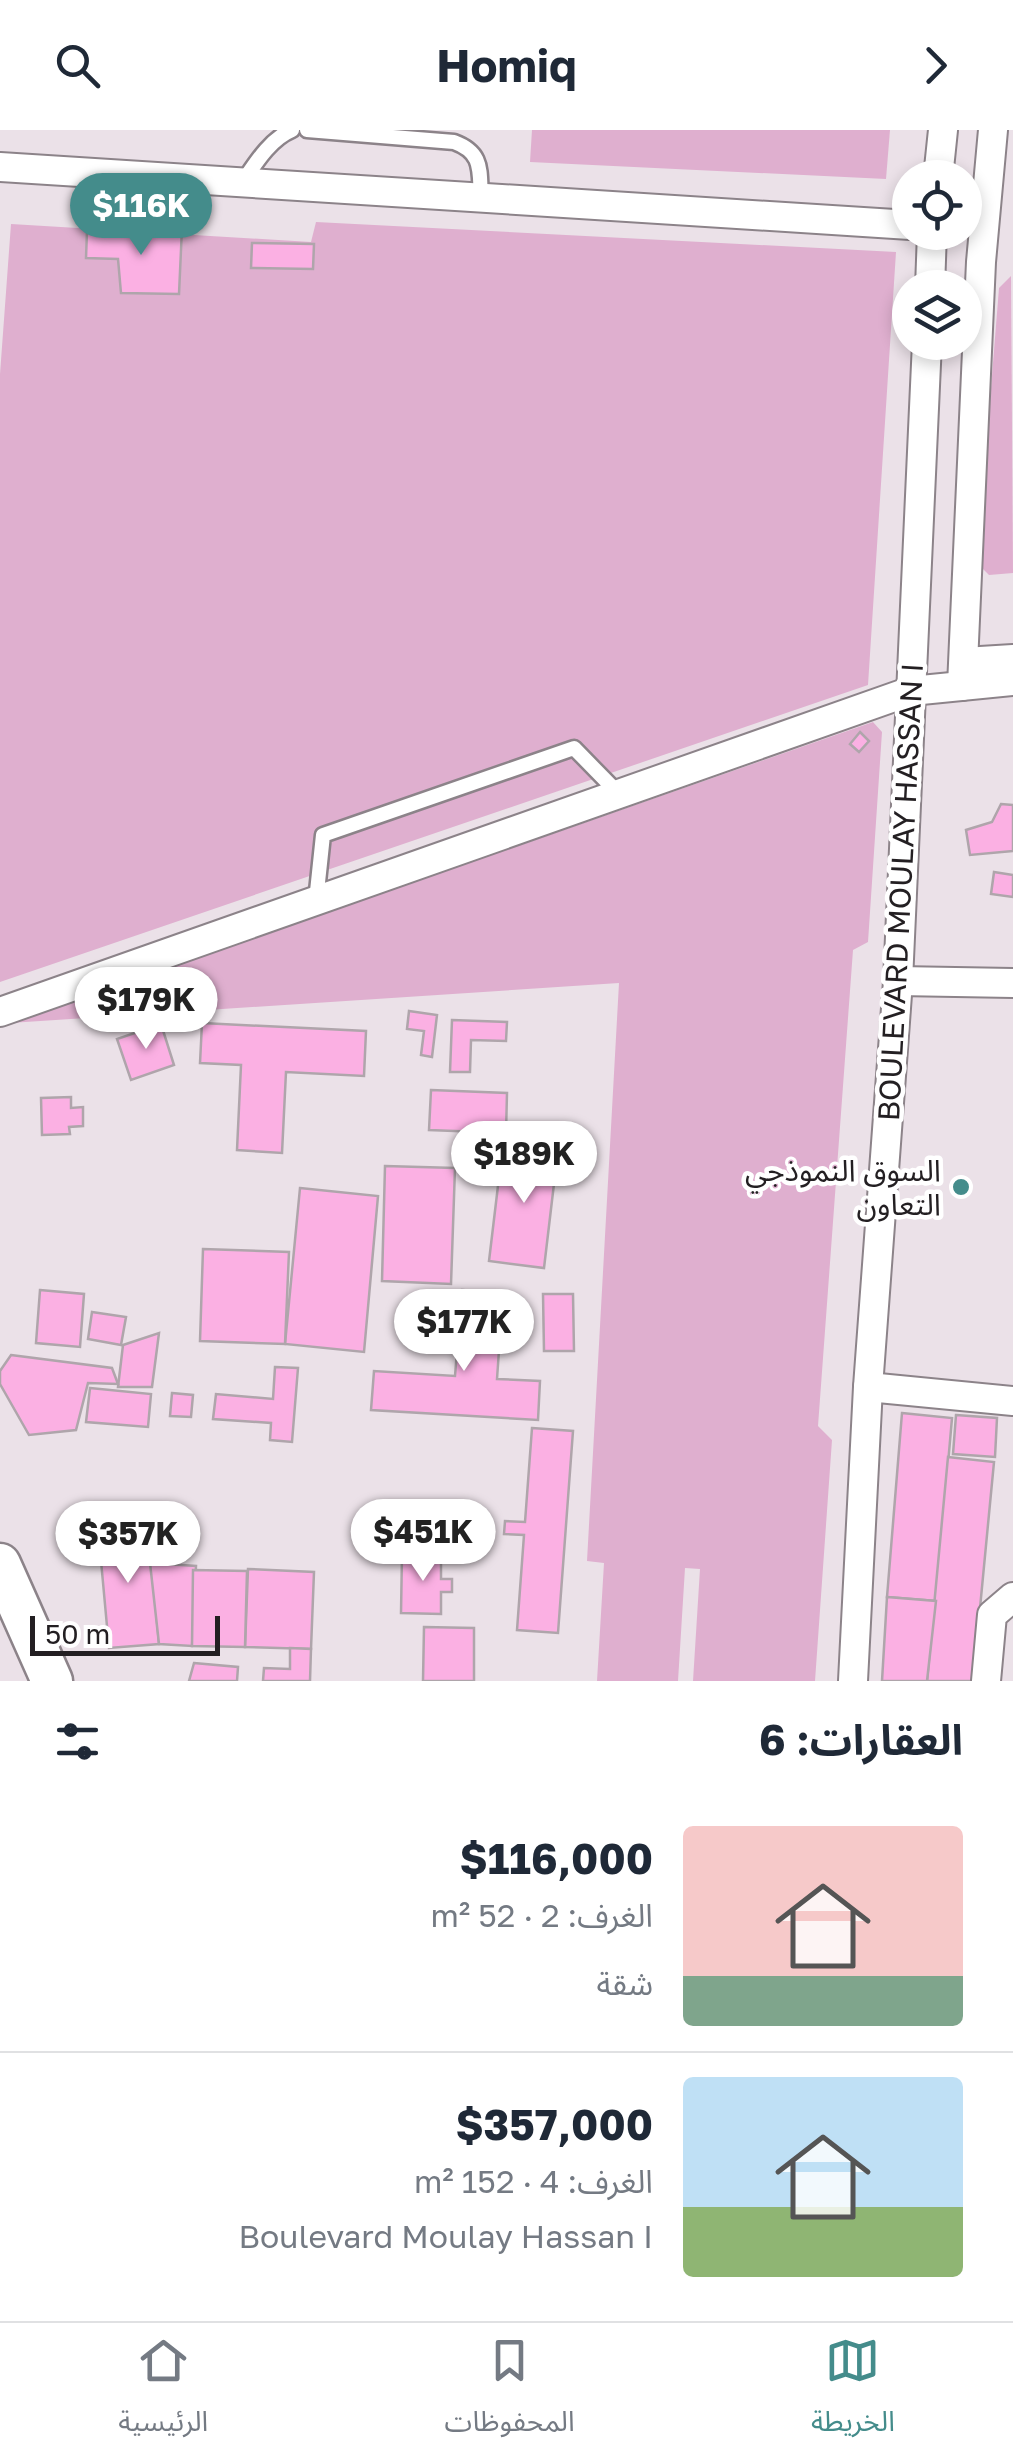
<!DOCTYPE html>
<html lang="ar">
<head>
<meta charset="utf-8">
<style>
	:root { --surface:#fff; --page:#f2f2f3; --text:#1f2937; --muted:#747a83; --line:#e0e1e3; --accent:#448c8b }
	body { margin:0; font-family:"Golos Text","Noto Sans Arabic",sans-serif; background:var(--page); color:var(--text); direction:rtl; height:100vh; display:flex; flex-direction:column; font-size:38px; white-space:nowrap }
	* { box-sizing:border-box; margin:0 }
	p { font-size:32px; color:var(--muted) }
	.icon { flex:none; width:55px; height:55px; fill:none; stroke:currentColor; stroke-width:2; stroke-linecap:round; stroke-linejoin:round }
	.map { position:relative; height:1551px; overflow:hidden; direction:ltr }
	.details { display:flex; flex-direction:column; background:var(--surface); flex:1 }
	.details>* { flex:none }
	.buttons { position:absolute; left:892px; top:30px; display:grid; gap:20px }
	.buttons a { display:grid; place-items:center; width:90px; height:90px; border-radius:50%; background:var(--surface); box-shadow:0 5px 15px #0003; font-size:50px }
	.scale { position:absolute; left:30px; bottom:25px; width:190px; box-sizing:border-box; padding-left:10px; border:5px solid #231f22; border-top:0; font-size:28px; line-height:35px; white-space:nowrap; color:#231f22; -webkit-text-stroke:8px #fff; paint-order:stroke }
	.price { position:absolute; translate:-50% -85px; padding:0 22px; border-radius:35px; background:#fff; color:#222; font-size:32px; line-height:65px; filter:drop-shadow(0 2px 5px #0008) }
	.price::after { content:''; position:absolute; left:50%; top:60px; width:30px; height:22px; margin-left:-15px; background:inherit; clip-path:polygon(0 0,100% 0,50% 100%) }
	.price.current { background:var(--accent); color:#fff }
	ul { padding:0; list-style:none }
	li { display:flex; align-items:center; gap:30px; height:250px; padding:0 50px }
	li+li { border-top:2px solid var(--line) }
	li span { display:grid; place-items:center; flex:none; width:280px; height:200px; border-radius:10px; color:#555 }
	li>.icon { margin-inline-start:auto }
	span .icon { width:120px; height:120px; fill:#fffc; stroke-width:1 }
	li b { font-size:42px }
	h2 { display:flex; justify-content:space-between; align-items:center; height:120px; padding:0 50px; font-size:42px }
	header { display:flex; justify-content:space-between; align-items:center; height:130px; padding:0 50px; background:var(--surface); font-size:45px; font-weight:700 }
	.menu { display:flex; justify-content:space-around; align-items:center; height:140px; border-top:2px solid var(--line); background:var(--surface); font-size:28px; color:var(--muted) }
	.menu a { display:grid; justify-items:center; gap:5px }
	.menu .current { color:var(--accent) }
	.map>svg:first-child { display:block }
</style>
</head>
<body>
<header><svg class="icon" aria-label="forward" viewBox="0 0 24 24"><path d="M9 5l7 7-7 7"/></svg>Homiq<svg class="icon" aria-label="search" viewBox="0 0 24 24"><circle cx="10" cy="10" r="6"/><path d="M15 15l6 6"/></svg></header>
<div class="map">
<svg width="1013" height="1551" viewBox="0 0 1013 1551">
	<rect width="100%" height="100%" fill="#ebe1e8"/>
	<g fill="#dfafcf">
		<polygon points="532,0 890,0 886,49 530,32"/>
		<polygon points="316,92 896,122 868,555 0,852 0,244 11,94 311,112"/>
		<polygon points="1011,146 1013,443 989,445 977,433 999,158"/>
		<polygon points="873,592 882,602 868,812 853,820 818,1296 832,1310 815,1551 693,1551 700,1439 685,1438 678,1551 597,1551 604,1433 587,1431 619,853 10,893"/>
	</g>
	<g fill="#fbb0e3" stroke="#afa5ab" stroke-width="2.5">
		<polygon points="182,98 179,164 121,163 118,129 86,128 87,101"/>
		<polygon points="252,113 314,114 313,139 251,138"/>
		<polygon points="860,602 869,611 859,622 850,614"/>
		<polygon points="1001,674 1013,675 1013,721 970,725 966,700 992,692"/>
		<polygon points="994,742 1013,745 1013,767 991,764"/>
		<polygon points="409,881 437,885 432,927 421,925 424,901 407,899"/>
		<polygon points="452,890 507,892 506,911 471,910 470,942 450,942"/>
		<polygon points="202,893 366,901 364,946 286,942 282,1023 237,1020 241,935 200,933"/>
		<polygon points="161,894 174,935 131,950 117,909"/>
		<polygon points="431,960 507,963 506,1003 429,1000"/>
		<polygon points="71,967 71,978 83,977 83,996 69,997 70,1004 42,1005 41,968"/>
		<polygon points="503,1014 558,1020 544,1138 489,1131"/>
		<polygon points="385,1036 455,1038 451,1154 382,1151"/>
		<polygon points="300,1058 378,1066 364,1222 285,1214"/>
		<polygon points="203,1119 289,1122 285,1214 200,1211"/>
		<polygon points="40,1160 84,1164 80,1217 36,1213"/>
		<polygon points="462,1160 503,1163 497,1249 540,1251 538,1290 371,1280 374,1241 455,1246"/>
		<polygon points="543,1164 573,1164 574,1221 544,1221"/>
		<polygon points="92,1182 126,1187 121,1215 88,1209"/>
		<polygon points="159,1203 152,1257 118,1257 123,1215"/>
		<polygon points="11,1225 112,1238 118,1254 88,1253 76,1300 29,1305 0,1254 0,1241"/>
		<polygon points="275,1237 298,1238 292,1312 270,1310 271,1293 213,1289 216,1264 273,1269"/>
		<polygon points="90,1258 151,1264 148,1297 86,1292"/>
		<polygon points="172,1263 193,1265 191,1287 170,1286"/>
		<polygon points="902,1283 952,1288 936,1471 887,1467"/>
		<polygon points="956,1285 997,1288 995,1327 953,1324"/>
		<polygon points="532,1298 573,1301 558,1503 517,1500 524,1405 504,1404 505,1391 525,1392"/>
		<polygon points="948,1327 994,1332 973,1551 927,1551"/>
		<polygon points="148,1394 159,1514 109,1518 98,1398"/>
		<polygon points="402,1424 441,1425 441,1449 452,1449 452,1462 441,1462 441,1484 401,1483"/>
		<polygon points="150,1433 196,1436 192,1516 159,1514"/>
		<polygon points="248,1439 314,1442 311,1519 245,1517"/>
		<polygon points="193,1440 247,1441 245,1517 192,1516"/>
		<polygon points="887,1467 936,1471 927,1551 882,1551"/>
		<polygon points="424,1497 474,1498 474,1551 423,1551"/>
		<polygon points="290,1518 311,1519 310,1551 263,1551 264,1538 290,1539"/>
		<polygon points="194,1533 238,1537 237,1551 189,1551"/>
	</g>
	<g fill="none" stroke-linecap="round" stroke-linejoin="round">
		<g stroke="#8c8389" stroke-width="19">
			<g id="lane">
				<path d="M307 0 454 12C484 23 479 41 481 68"/>
				<path d="M242 53C255 34 270 9 292 0"/>
				<polyline points="316,771 323,705 574,618 619,664"/>
			</g>
		</g>
		<g stroke="#8c8389" stroke-width="32">
			<g id="street">
				<polyline points="0,37 910,95"/>
				<polyline points="938,48 943,0"/>
				<polyline points="930,158 932,102"/>
				<polyline points="964,532 1013,529"/>
				<polyline points="962,556 981,132 993,0"/>
				<polyline points="898,851 1013,853"/>
				<polyline points="0,882 911,561 1013,551"/>
				<polyline points="868,1257 1013,1271"/>
				<polyline points="853,1551 868,1257 898,851 927,212"/>
				<polyline points="986,1551 992,1485 1013,1467"/>
			</g>
		</g>
		<g stroke="#8c8389" stroke-width="45">
			<polyline id="secondary" points="0,1434 52,1551"/>
		</g>
		<use href="#lane" stroke="#fff" stroke-width="14"/>
		<use href="#street" stroke="#fff" stroke-width="28"/>
		<use href="#secondary" stroke="#fff" stroke-width="40"/>
	</g>
	<circle fill="#448c8b" stroke="#fff" stroke-width="4" cx="961" cy="1057" r="10"/>
	<g text-anchor="middle" dominant-baseline="central" stroke-width="9" stroke-linejoin="round" paint-order="stroke">
		<g font-size="30" fill="#231f22" stroke="#fff">
			<text transform="translate(900 762) rotate(-87)">BOULEVARD MOULAY HASSAN I</text>
		</g>
		<g font-size="30" fill="#231f22" stroke="#fff" text-anchor="end">
			<text x="941" y="1040">السوق النموذجي<tspan x="941" dy="34">التعاون</tspan></text>
		</g>
	</g>
</svg>
<div class="buttons">
<a><svg class="icon" aria-label="locate" viewBox="0 0 24 24"><circle cx="12" cy="12" r="6"/><path d="M12 2v4M12 18v4M2 12h4M18 12h4"/></svg></a>
<a><svg class="icon" aria-label="layers" viewBox="0 0 24 24"><path d="M12 4l9 5-9 5-9-5zM3 14l9 5 9-5"/></svg></a>
</div>
<div class="scale">50 m</div>
<b class="price current" style="left:141px;top:128px">$116K</b>
<b class="price" style="left:146px;top:922px">$179K</b>
<b class="price" style="left:524px;top:1076px">$189K</b>
<b class="price" style="left:464px;top:1244px">$177K</b>
<b class="price" style="left:423px;top:1454px">$451K</b>
<b class="price" style="left:128px;top:1456px">$357K</b>
</div>
<section class="details">
<h2>العقارات: 6<svg class="icon" aria-label="filters" viewBox="0 0 24 24"><path d="M4 7h16M4 17h16"/><circle cx="9" cy="7" r="2"/><circle cx="15" cy="17" r="2"/></svg></h2>
<ul>
<li><span style="background:linear-gradient(#f6c9c9 75%,#7fa58c 0)"><svg class="icon" aria-label="home" viewBox="0 0 24 24"><path d="M3 11l9-7 9 7M6 9v11h12V9"/></svg></span><div><b>$116,000</b><p>الغرف: 2 · 52 m²</p><p>شقة</p></div></li>
<li><span style="background:linear-gradient(#bfe0f5 65%,#8fb573 0)"><svg class="icon" aria-label="home" viewBox="0 0 24 24"><path d="M3 11l9-7 9 7M6 9v11h12V9"/></svg></span><div><b>$357,000</b><p>الغرف: 4 · 152 m²</p><p>Boulevard Moulay Hassan I</p></div></li>
</ul>
</section>
<nav class="menu">
<a class="current"><svg class="icon" aria-label="map" viewBox="0 0 24 24"><path d="M3 6l6-2 6 2 6-2v14l-6 2-6-2-6 2zM9 4v14M15 6v14"/></svg>الخريطة</a>
<a><svg class="icon" aria-label="saved" viewBox="0 0 24 24"><path d="M7 4h10v16l-5-4-5 4z"/></svg>المحفوظات</a>
<a><svg class="icon" aria-label="home" viewBox="0 0 24 24"><path d="M3 11l9-7 9 7M6 9v11h12V9"/></svg>الرئيسية</a>
</nav>
</body>
</html>
